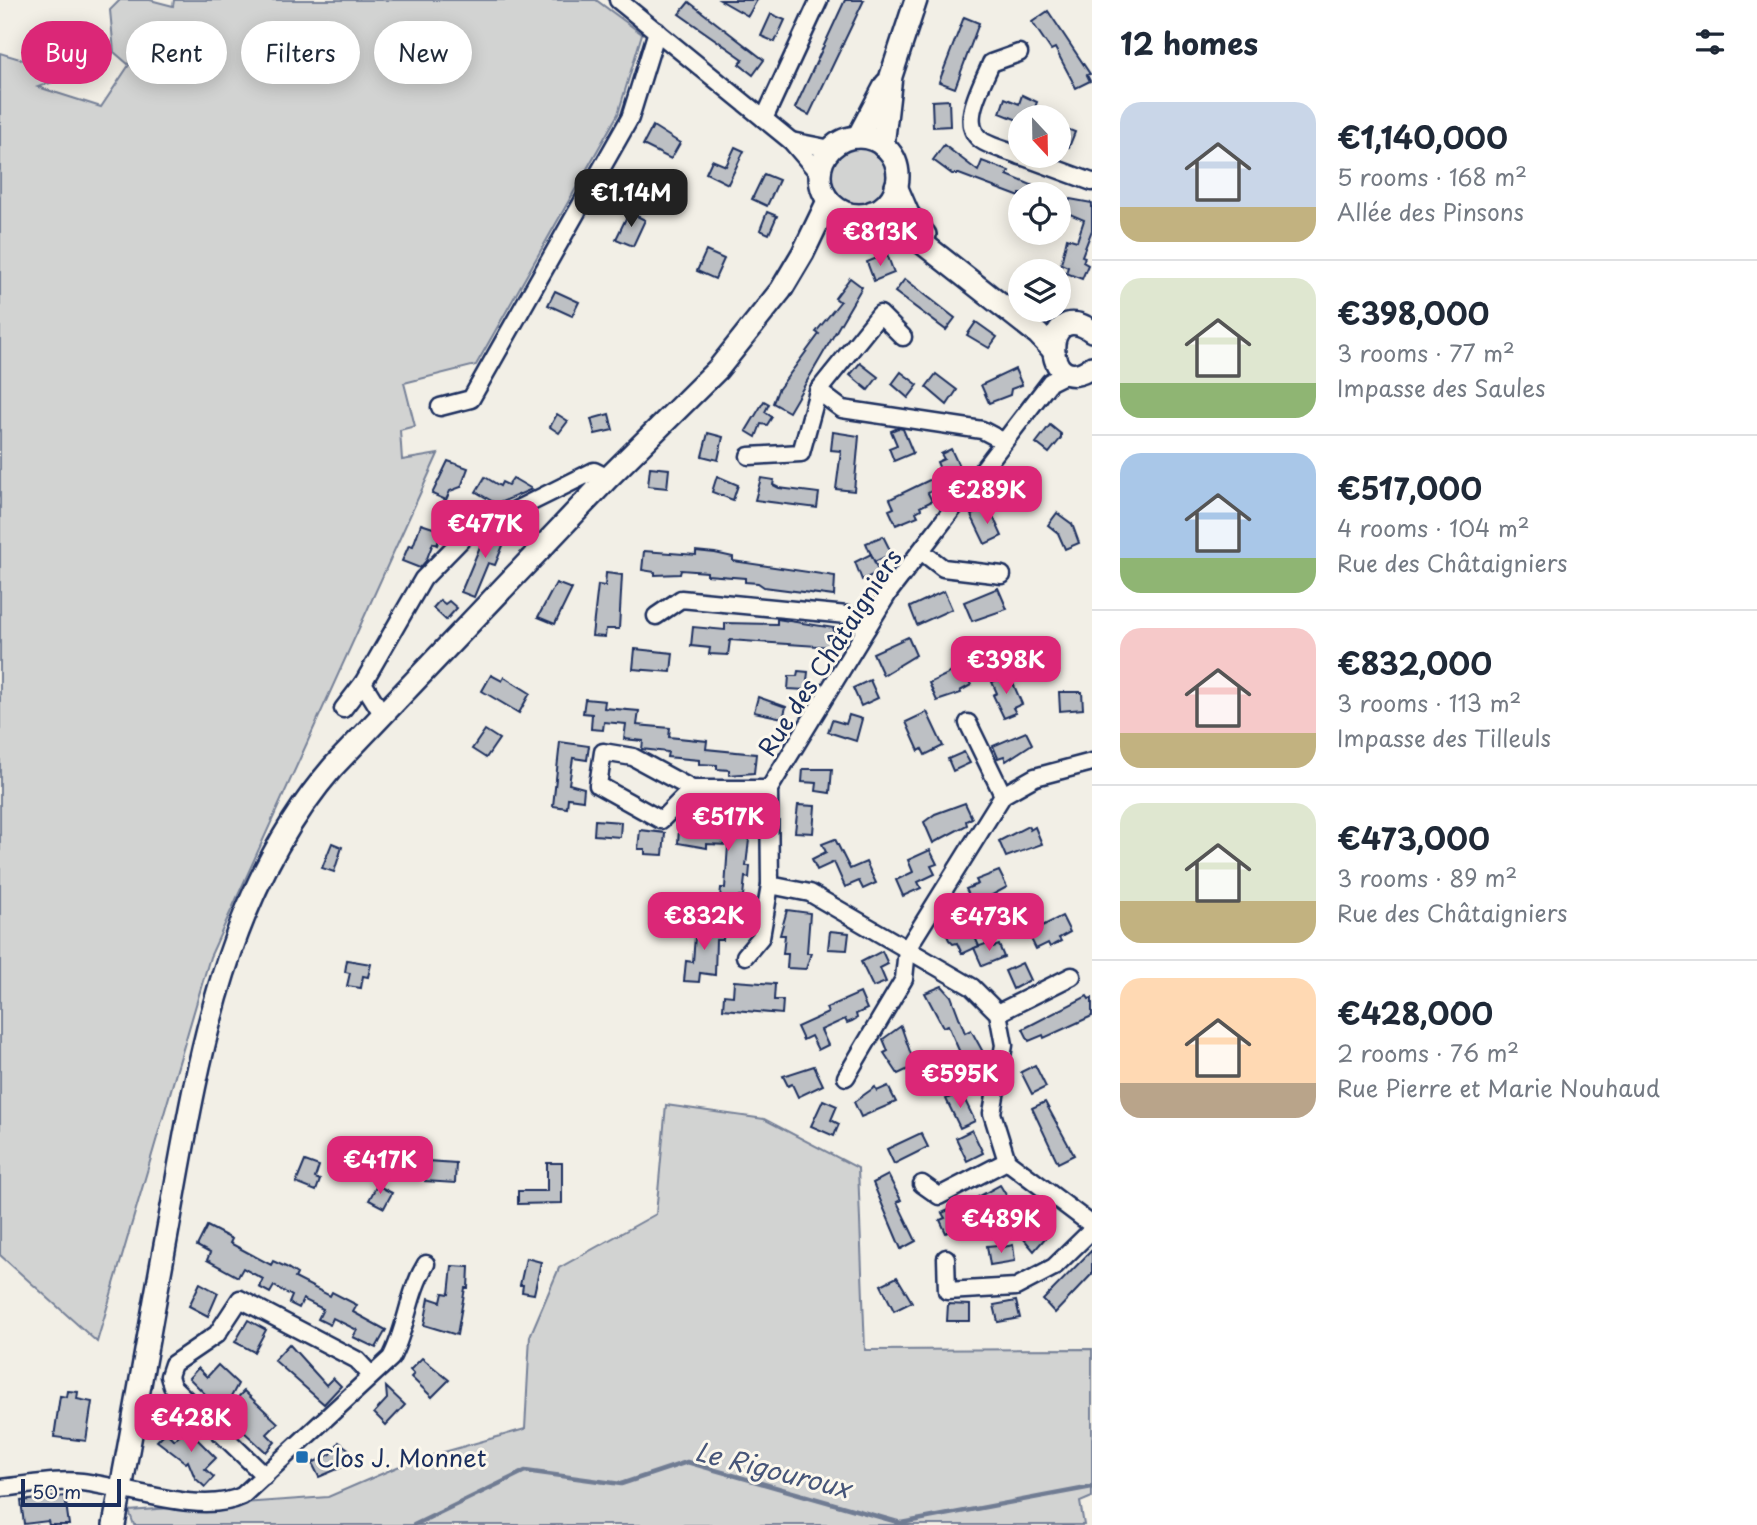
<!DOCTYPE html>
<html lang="en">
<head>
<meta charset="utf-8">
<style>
	:root { --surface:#fff; --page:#f6f6f7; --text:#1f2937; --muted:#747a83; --line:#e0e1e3; --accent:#db2777 }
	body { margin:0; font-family:"Playpen Sans",sans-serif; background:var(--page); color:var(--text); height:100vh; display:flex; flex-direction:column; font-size:26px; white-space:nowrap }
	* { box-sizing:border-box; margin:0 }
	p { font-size:23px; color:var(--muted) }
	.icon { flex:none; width:38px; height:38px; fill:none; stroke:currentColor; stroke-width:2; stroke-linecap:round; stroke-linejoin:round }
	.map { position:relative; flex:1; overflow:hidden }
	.drawer { display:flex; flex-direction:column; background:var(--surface); width:665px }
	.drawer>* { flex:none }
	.top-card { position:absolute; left:21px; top:21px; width:665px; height:63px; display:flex; gap:14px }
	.needle { width:46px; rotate:158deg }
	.fabs { position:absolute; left:1008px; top:105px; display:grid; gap:14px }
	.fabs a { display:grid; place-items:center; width:63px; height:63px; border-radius:50%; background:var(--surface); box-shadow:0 4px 18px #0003; font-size:35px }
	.scale { position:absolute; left:21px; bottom:18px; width:100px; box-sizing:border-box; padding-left:7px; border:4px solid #1b2f5e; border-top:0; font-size:19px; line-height:24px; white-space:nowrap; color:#1b2f5e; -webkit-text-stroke:5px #fbf7ec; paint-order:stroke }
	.price { position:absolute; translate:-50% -60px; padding:0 16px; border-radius:14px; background:var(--accent); color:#fff; font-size:23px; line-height:46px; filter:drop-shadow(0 2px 4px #0008) }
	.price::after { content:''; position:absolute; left:50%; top:42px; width:21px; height:16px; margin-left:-10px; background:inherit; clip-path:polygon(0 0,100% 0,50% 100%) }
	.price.selected { background:#222; color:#fff }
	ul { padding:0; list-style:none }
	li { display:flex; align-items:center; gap:21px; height:175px; padding:0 28px }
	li+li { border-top:2px solid var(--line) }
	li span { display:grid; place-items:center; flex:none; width:196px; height:140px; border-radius:21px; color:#555 }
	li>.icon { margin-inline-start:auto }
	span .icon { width:84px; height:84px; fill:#fffc; stroke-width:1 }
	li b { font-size:30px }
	h2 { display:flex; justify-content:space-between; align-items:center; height:84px; padding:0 28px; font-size:30px }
	.chip { padding:0 24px; border-radius:32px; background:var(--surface); box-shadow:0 4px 18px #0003; font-size:24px; line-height:63px }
	.chip.selected { background:var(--accent); color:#fff }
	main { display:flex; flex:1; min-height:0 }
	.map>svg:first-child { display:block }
</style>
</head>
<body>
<main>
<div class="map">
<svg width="1092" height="1525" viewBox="0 0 1092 1525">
	<rect width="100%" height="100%" fill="#f2efe6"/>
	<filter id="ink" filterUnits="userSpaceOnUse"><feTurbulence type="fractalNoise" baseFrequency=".0143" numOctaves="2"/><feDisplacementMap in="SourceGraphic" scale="14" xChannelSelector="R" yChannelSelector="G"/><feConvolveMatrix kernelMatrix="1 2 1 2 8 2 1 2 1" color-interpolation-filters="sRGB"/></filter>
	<g filter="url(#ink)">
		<g fill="#d2d3d2" stroke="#768198" stroke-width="2">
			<polygon points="120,0 150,0 173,6 174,0 596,0 642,34 618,114 476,365 404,383 415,426 400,430 402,460 438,454 210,957 97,1342 0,1255 0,53 74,75 38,87 101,107 129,65 114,52 110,10"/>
			<circle cx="859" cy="176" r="28"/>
			<polygon points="666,1105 764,1119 858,1168 865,1350 1092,1349 1092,1497 1080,1502 1084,1525 134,1525 129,1511 328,1497 409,1462 525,1429 530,1336 559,1268 656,1214"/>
		</g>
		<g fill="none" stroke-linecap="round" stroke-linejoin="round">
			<polyline stroke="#707b93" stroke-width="4.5" points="414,1525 525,1471 621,1484 687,1462 901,1523 1092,1487"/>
		</g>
		<g fill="#bdc0c4" stroke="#1b2f5e" stroke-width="2">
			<polygon points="720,0 757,0 748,16"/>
			<polygon points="845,0 864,0 809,115 795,108"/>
			<polygon points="689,2 764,60 753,75 739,64 743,59 679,14"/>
			<polygon points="1048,11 1090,74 1087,75 1090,81 1076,88 1055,48 1051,50 1032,22"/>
			<polygon points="771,14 785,20 775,42 761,36"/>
			<polygon points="964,17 979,23 955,88 939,82"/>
			<polygon points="1022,95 1037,102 1031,117 1020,117 1020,121 1000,113 1005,98 1019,104"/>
			<polygon points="949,100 950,126 933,127 932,101"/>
			<polygon points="653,126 680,143 671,159 643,145"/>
			<polygon points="1059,126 1075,132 1069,147 1059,143"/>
			<polygon points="944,145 978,171 982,161 1009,171 1007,175 1034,186 1031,194 1020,194 1020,197 959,174 952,174 933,160"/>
			<polygon points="735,147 744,151 728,184 706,173 712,160 726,166"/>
			<polygon points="764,174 779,180 767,206 752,199"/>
			<polygon points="1070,199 1092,203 1092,230 1082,256 1085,257 1083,262 1088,265 1082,279 1066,273 1068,267 1061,264 1067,238 1077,241 1084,220 1065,212"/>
			<polygon points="629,212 645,220 633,246 616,239"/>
			<polygon points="767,212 777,216 769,234 760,230"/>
			<polygon points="706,251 724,259 715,279 697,271"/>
			<polygon points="887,254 894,273 874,281 867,262"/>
			<polygon points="850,278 862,287 789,412 773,403 778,390 819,334 816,332 840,302 835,298"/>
			<polygon points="905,279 955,318 946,330 895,292"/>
			<polygon points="555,291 579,302 572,316 548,305"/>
			<polygon points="976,322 997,337 989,348 967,335"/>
			<polygon points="860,363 878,377 868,390 850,375"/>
			<polygon points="1015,369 1022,385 1011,389 1010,395 989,403 981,385"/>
			<polygon points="901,372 918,385 908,398 892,384"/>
			<polygon points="936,374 957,390 947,405 926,387"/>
			<polygon points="764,401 769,404 765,412 772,417 767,425 761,424 756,437 746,431"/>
			<polygon points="557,414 568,421 559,433 550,427"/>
			<polygon points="609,414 613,430 595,434 591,419"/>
			<polygon points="1050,425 1061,434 1061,438 1049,453 1036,443"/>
			<polygon points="898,428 903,429 913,453 894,461 889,448 897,445 891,431"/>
			<polygon points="833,432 859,436 854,491 836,489 841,451 831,450"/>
			<polygon points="708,433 723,437 718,460 702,456"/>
			<polygon points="951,449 959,466 954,469 958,485 951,493 946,482 928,493 932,501 920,507 921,509 916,512 918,516 896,525 889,510 894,508 890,499 942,474 937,462 944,459 941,454"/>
			<polygon points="448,461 468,468 461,487 450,491 446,500 432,494"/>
			<polygon points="650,467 669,469 667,488 648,486"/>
			<polygon points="1013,469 1028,480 1012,502 999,492 999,487"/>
			<polygon points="717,476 738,485 733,500 712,492"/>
			<polygon points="485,477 500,486 502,482 508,485 513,478 532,489 497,504 476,492"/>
			<polygon points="761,478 774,480 773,485 779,488 819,493 817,508 755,500"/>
			<polygon points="984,509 986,514 991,512 1002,536 985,544 971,515"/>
			<polygon points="1057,513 1072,524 1079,543 1065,549 1058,533 1048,525"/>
			<polygon points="421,524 442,531 437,545 433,543 426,561 420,568 402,561 409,545 413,546"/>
			<polygon points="502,528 509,531 495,565 488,563 474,597 461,592 484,537"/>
			<polygon points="883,536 892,554 874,562 866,543"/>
			<polygon points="644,551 696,555 696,551 715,553 733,557 733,561 835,576 834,596 764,587 758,583 745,582 745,578 707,575 707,572 681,570 680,574 655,575 655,572 642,570"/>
			<polygon points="871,554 879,572 862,580 855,562"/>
			<polygon points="606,573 622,575 619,629 606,629 605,637 592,636 598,585 605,586"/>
			<polygon points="556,583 572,589 555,624 538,617"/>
			<polygon points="998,588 1007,609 972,621 964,602"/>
			<polygon points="944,591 952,609 917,625 910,607"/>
			<polygon points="440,600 445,604 449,601 457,608 446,620 433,608"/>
			<polygon points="777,619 834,628 832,647 730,640 728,655 709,654 710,648 691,646 693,627 725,630 725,623 777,624"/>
			<polygon points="908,637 916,655 883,675 873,653"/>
			<polygon points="635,649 673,653 671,672 633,669"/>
			<polygon points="962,667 971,685 960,691 961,693 937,701 929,683"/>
			<polygon points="798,671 808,672 806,690 788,689 789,676 797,676"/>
			<polygon points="1009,674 1022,704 1013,708 1016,713 1004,718 993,695 997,693 992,682"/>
			<polygon points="491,675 502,681 504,677 530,693 519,713 482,691"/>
			<polygon points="870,680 878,698 861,706 853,688"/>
			<polygon points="1059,692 1082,692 1083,709 1060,711"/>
			<polygon points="758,697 786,707 783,718 754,712"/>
			<polygon points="585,699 605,701 604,708 639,711 637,725 670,728 669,737 707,741 706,749 756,754 754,773 729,775 729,770 717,769 717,765 699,764 699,760 667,757 668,752 642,749 643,741 624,739 626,724 604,722 603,730 591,729 592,714 583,713"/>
			<polygon points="927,712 943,746 925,755 922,749 919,751 906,722"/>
			<polygon points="849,715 862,719 856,741 828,732 832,720 846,724"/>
			<polygon points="485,730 499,739 486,758 472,749"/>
			<polygon points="1026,732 1032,744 1006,761 1004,756 998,758 993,746"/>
			<polygon points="560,742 589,746 587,760 573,758 569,784 584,788 583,800 568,798 567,808 553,806"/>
			<polygon points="964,752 970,763 953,771 948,759"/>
			<polygon points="803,769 832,769 830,793 816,791 817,783 802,782"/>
			<polygon points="965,803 972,818 966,821 967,825 933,843 924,822 935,814"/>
			<polygon points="739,804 753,805 746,866 750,866 749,878 745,877 743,896 739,896 738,909 719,908 721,888 725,888 728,845 707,844 707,848 678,843 679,829 733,831"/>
			<polygon points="798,805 815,806 813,833 795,832"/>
			<polygon points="595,820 621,822 620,837 594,835"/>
			<polygon points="1028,826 1030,830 1035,827 1042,844 1006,857 999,841"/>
			<polygon points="640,830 665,833 663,855 645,854 645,849 638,849"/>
			<polygon points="835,839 850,869 866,862 876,883 863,889 859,881 845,887 834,862 817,870 812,859 826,852 822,844"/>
			<polygon points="332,843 342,847 334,872 322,868"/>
			<polygon points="930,850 937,864 931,866 935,874 918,882 921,888 903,896 896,880 913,872 908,860"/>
			<polygon points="999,871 1007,887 974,905 966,889 978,884 976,880"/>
			<polygon points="787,910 810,913 807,953 811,953 806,969 787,968 788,954 783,954 785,935 780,935"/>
			<polygon points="968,911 973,922 969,924 979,946 962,954 957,943 953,944 949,940 943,927 947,925 945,922"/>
			<polygon points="1062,916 1070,932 1059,938 1061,941 1055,944 1050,947 1048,943 1036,949 1028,933"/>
			<polygon points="696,923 724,928 723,940 716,940 715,975 700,973 699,982 684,981 686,961 693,962"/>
			<polygon points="830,931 849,933 847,950 828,949"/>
			<polygon points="991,942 993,947 999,945 1004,957 982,966 974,948"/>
			<polygon points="882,951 888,964 880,968 886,982 873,987 861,962"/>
			<polygon points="347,960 371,964 368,977 363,976 361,988 347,986 350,973 345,972"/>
			<polygon points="1022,963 1030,980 1013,989 1005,971"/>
			<polygon points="734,981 775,984 774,1000 783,1000 782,1014 723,1009 724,995 733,996"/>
			<polygon points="942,986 951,996 965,1033 971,1030 983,1052 979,1053 984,1065 962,1075 954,1058 961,1055 948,1025 943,1027 925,993"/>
			<polygon points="860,993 867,1009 856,1014 857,1018 852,1021 847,1023 845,1019 821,1030 828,1045 818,1050 811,1036 803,1040 797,1027 828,1013 826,1008"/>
			<polygon points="1087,996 1089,999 1092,998 1092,1016 1044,1038 1043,1035 1029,1041 1023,1029"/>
			<polygon points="901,1026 915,1066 898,1074 884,1053 888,1051 883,1039"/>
			<polygon points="1035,1065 1046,1087 1032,1094 1021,1072"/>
			<polygon points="814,1066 823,1085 798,1097 792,1084 788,1086 783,1076"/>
			<polygon points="888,1086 896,1102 861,1117 854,1102 875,1087 877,1091"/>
			<polygon points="961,1092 975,1121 960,1128 946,1099"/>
			<polygon points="823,1100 837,1106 831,1120 839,1124 834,1136 811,1126"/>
			<polygon points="1045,1102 1074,1155 1058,1163 1032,1108"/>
			<polygon points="972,1130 983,1153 967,1161 956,1138"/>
			<polygon points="921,1133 928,1147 894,1164 887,1149"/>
			<polygon points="305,1161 319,1166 315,1178 320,1180 316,1191 296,1183"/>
			<polygon points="427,1161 456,1163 455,1183 425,1181"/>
			<polygon points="547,1163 562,1163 562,1203 518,1204 518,1191 547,1191"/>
			<polygon points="888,1175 901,1200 897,1202 916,1241 901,1249 873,1183"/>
			<polygon points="377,1185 392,1193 384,1208 369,1200"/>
			<polygon points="1000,1185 1014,1208 979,1224 977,1218 946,1233 940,1220 945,1218 942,1213 955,1207 956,1209"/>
			<polygon points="1038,1225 1047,1236 1034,1251 1023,1238"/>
			<polygon points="207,1226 232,1239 230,1243 271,1265 273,1261 286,1267 297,1274 295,1278 330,1296 332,1292 357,1305 353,1312 386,1330 376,1348 353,1337 357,1330 333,1318 330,1325 318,1319 323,1309 303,1299 299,1308 289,1303 292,1296 274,1286 270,1293 259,1287 263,1279 243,1268 238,1277 207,1260 210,1253 197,1246"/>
			<polygon points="998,1245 999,1248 1013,1245 1015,1261 990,1265 987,1246"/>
			<polygon points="1092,1250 1092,1274 1055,1313 1043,1300"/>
			<polygon points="526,1258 541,1262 534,1294 522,1292 523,1285 520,1285"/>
			<polygon points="452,1266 469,1267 468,1288 465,1288 457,1335 424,1325 429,1298 441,1302 443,1293 449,1294"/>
			<polygon points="897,1277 912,1302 894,1311 881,1285"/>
			<polygon points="200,1283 218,1293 208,1316 189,1306"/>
			<polygon points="1016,1301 1020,1318 998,1322 994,1305"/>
			<polygon points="948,1304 970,1305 970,1321 947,1321"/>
			<polygon points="248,1320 266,1330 254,1352 235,1342"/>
			<polygon points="289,1344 326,1385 333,1378 341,1386 324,1404 274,1360"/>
			<polygon points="422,1358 449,1380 432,1397 411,1377 414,1374 410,1370"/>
			<polygon points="218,1365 238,1384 223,1412 189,1378 198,1368 207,1377"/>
			<polygon points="386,1387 405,1405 386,1425 374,1413 387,1399"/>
			<polygon points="68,1391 78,1392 77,1399 92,1402 86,1441 54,1437 60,1396 67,1397"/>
			<polygon points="244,1391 278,1423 267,1434 275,1442 266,1452 223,1413"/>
			<polygon points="186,1428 216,1458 205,1469 214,1477 205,1487 195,1478 188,1461 186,1463 157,1441 166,1432 174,1440"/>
			<polygon points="339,1442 351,1451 347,1457 354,1462 319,1477 312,1463 331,1454"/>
			<polygon points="65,1496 69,1525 49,1525 48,1521 24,1524 21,1501"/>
		</g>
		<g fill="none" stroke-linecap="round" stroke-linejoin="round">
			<g stroke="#1b2f5e" stroke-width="21">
				<g id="minor">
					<polyline points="618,0 791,141 820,175"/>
					<path d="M1019 53 991 63C983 84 956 126 984 142 995 148 1009 151 1020 156"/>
					<polyline points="764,119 819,0"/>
					<polyline points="791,141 831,149"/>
					<polyline points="1021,156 1092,182"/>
					<polyline points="1070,372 1050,382 889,592 769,789 770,885 810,893 972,987 998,1013 1004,1045 992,1113 1007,1161 1092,1225"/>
					<polyline points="818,391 842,409 982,430 1003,441"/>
					<polyline points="440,407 471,399 630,118 657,31"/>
					<polyline points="749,456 801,453 818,391 880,314 903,337"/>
					<polyline points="921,551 943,568 1002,575"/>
					<polyline points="656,616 681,599 847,615 867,628"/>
					<polyline points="363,683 383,715"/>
					<polyline points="343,709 363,683 423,579 467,534 594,471 608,478"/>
					<polyline points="968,723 1003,795"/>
					<polyline points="692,789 661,820 598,785 603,752 633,757 692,789 769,789"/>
					<polyline points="745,956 761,937 770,885"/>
					<polyline points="998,1013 1072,976"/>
					<polyline points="846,1077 904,979 907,949 1003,795 1035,777 1092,762"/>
					<polyline points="922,1184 939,1196 1007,1161"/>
					<polyline points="946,1258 947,1291 1016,1287 1054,1267 1092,1230"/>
					<polyline points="265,1476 172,1386 169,1376 173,1364 217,1334 240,1299 357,1360 371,1375"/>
					<path d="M0 1488C26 1486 56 1479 82 1482 128 1487 201 1516 242 1496L391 1358C407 1328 408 1293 426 1264"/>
				</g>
			</g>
			<g stroke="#1b2f5e" stroke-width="26">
				<g id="major">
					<polyline points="858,137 886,84"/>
					<circle cx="859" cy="176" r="39"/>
					<polyline points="883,146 891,76 916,0"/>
					<polyline points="896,186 908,214 925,235"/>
					<polyline points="872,212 893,220 1038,334 1052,349"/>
					<path d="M1092 331C1040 295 1042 403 1092 367"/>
					<path d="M114 1525C134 1423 151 1320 170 1218 198 1060 225 892 333 767L608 478 718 369 781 290 803 253 828 201"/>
				</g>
			</g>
			<use href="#minor" stroke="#fbf7ec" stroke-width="16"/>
			<use href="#major" stroke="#fbf7ec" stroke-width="21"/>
		</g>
	</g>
	<rect fill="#1f6fb2" stroke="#fbf7ec" stroke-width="2.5" x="295" y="1450" width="14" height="14" rx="3.5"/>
	<g text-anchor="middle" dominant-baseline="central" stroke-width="6" stroke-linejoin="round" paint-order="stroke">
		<g font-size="24" fill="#1b2f5e" stroke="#fbf7ec">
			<text transform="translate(829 652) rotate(-57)">Rue des Châtaigniers</text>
		</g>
		<g font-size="24" fill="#1b2f5e" stroke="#fbf7ec" text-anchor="start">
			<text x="316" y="1457">Clos J. Monnet</text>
		</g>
		<g font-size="26" font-style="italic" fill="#465579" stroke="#fbf7ec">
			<text transform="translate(773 1469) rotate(14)">Le Rigouroux</text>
		</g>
	</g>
</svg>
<div class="fabs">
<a><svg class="needle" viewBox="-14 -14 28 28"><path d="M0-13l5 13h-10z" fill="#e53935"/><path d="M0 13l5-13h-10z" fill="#747a83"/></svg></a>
<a><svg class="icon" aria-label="locate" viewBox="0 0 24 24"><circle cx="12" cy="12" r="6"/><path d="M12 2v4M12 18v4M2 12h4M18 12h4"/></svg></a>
<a><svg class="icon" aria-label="layers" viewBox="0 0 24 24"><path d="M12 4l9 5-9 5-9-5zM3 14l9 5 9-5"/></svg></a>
</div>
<div class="scale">50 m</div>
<b class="price selected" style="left:631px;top:229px">€1.14M</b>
<b class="price" style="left:880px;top:268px">€813K</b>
<b class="price" style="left:987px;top:526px">€289K</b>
<b class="price" style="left:485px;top:560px">€477K</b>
<b class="price" style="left:1006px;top:696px">€398K</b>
<b class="price" style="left:728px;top:853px">€517K</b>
<b class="price" style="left:704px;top:952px">€832K</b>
<b class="price" style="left:989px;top:953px">€473K</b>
<b class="price" style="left:960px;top:1110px">€595K</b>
<b class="price" style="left:380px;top:1196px">€417K</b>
<b class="price" style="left:1001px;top:1255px">€489K</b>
<b class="price" style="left:191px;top:1454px">€428K</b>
<div class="top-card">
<a class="chip selected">Buy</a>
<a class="chip">Rent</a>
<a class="chip">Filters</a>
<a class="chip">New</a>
</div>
</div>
<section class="drawer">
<h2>12 homes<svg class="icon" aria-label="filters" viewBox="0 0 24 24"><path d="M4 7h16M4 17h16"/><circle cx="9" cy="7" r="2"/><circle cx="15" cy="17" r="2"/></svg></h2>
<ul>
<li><span style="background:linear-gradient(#c9d6e8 75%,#c2b280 0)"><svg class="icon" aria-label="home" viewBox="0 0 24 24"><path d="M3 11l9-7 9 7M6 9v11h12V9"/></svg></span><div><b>€1,140,000</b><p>5 rooms · 168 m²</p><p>Allée des Pinsons</p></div></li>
<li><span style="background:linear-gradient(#dfe7d0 75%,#8fb573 0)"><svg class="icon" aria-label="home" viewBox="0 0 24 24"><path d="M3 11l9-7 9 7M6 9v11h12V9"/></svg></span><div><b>€398,000</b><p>3 rooms · 77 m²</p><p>Impasse des Saules</p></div></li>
<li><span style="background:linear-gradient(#a9c7e8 75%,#8fb573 0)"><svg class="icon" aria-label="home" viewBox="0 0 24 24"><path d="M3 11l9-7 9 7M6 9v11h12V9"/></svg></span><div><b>€517,000</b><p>4 rooms · 104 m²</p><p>Rue des Châtaigniers</p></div></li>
<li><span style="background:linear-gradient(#f6c9c9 75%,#c2b280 0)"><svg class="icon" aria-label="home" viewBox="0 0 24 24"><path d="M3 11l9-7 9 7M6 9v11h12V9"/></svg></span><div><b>€832,000</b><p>3 rooms · 113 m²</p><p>Impasse des Tilleuls</p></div></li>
<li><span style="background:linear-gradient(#dfe7d0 70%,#c2b280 0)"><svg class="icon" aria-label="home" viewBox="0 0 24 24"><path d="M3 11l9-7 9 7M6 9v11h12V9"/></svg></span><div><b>€473,000</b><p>3 rooms · 89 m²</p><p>Rue des Châtaigniers</p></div></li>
<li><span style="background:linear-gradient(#ffd9b3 75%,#b9a48a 0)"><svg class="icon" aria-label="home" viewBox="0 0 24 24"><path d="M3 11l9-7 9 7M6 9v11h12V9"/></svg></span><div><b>€428,000</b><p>2 rooms · 76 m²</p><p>Rue Pierre et Marie Nouhaud</p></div></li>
</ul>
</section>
</main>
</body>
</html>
